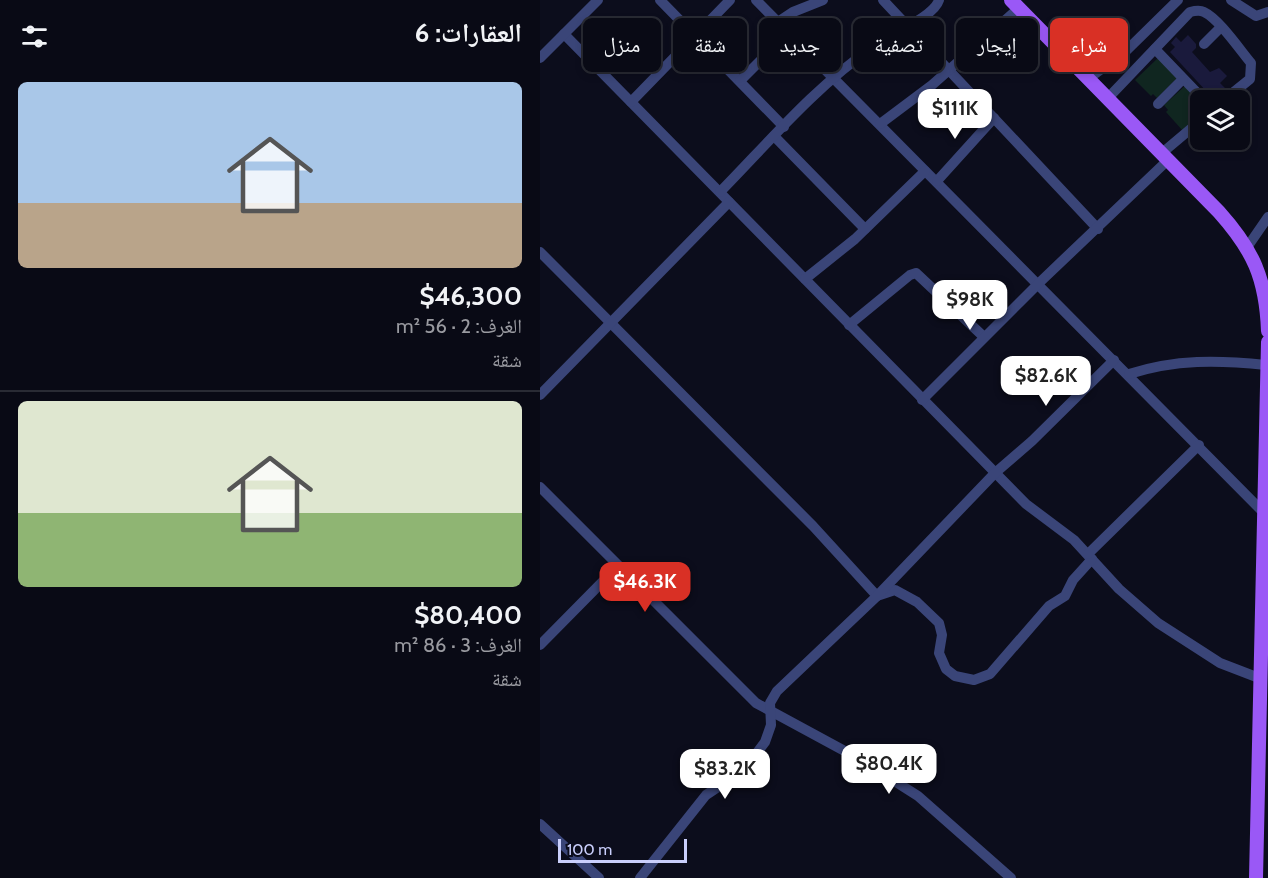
<!DOCTYPE html>
<html lang="ar">
<head>
<meta charset="utf-8">
<style>
	:root { --surface:#090a15; --page:#171822; --text:#f1f3f6; --muted:#999aa0; --line:#292b34; --accent:#d93025 }
	body { margin:0; font-family:Cabin,"Noto Naskh Arabic",sans-serif; background:var(--page); color:var(--text); direction:rtl; height:100vh; display:flex; flex-direction:column; font-size:22px; white-space:nowrap }
	* { box-sizing:border-box; margin:0 }
	p { font-size:20px; color:var(--muted) }
	.icon { flex:none; width:33px; height:33px; fill:none; stroke:currentColor; stroke-width:2; stroke-linecap:round; stroke-linejoin:round }
	.map { position:relative; flex:1; overflow:hidden; direction:ltr }
	.sheet { display:flex; flex-direction:column; background:var(--surface); width:540px }
	.sheet>* { flex:none }
	.top-card { position:absolute; left:18px; top:18px; width:570px; height:54px; direction:rtl; display:flex; gap:12px }
	.tools { position:absolute; left:650px; top:90px; display:grid; gap:12px }
	.tools a { display:grid; place-items:center; width:60px; height:60px; border-radius:9px; background:var(--surface); box-shadow:0 3px 9px #0003,0 0 0 2px var(--line); font-size:30px }
	.scale { position:absolute; left:18px; bottom:15px; width:129px; box-sizing:border-box; padding-left:6px; border:3px solid #cacffc; border-top:0; font-size:16px; line-height:21px; white-space:nowrap; color:#cacffc; -webkit-text-stroke:4px #0c0d1c; paint-order:stroke }
	.price { position:absolute; translate:-50% -51px; padding:0 14px; border-radius:12px; background:#fff; color:#222; font-size:20px; line-height:39px; filter:drop-shadow(0 2px 3px #0008) }
	.price::after { content:''; position:absolute; left:50%; top:36px; width:18px; height:14px; margin-left:-9px; background:inherit; clip-path:polygon(0 0,100% 0,50% 100%) }
	.price.current { background:var(--accent); color:#fff }
	ul { padding:0; list-style:none }
	li { display:grid; align-content:center; gap:12px; height:318px; padding:0 18px }
	li+li { border-top:2px solid var(--line) }
	li span { display:grid; place-items:center; height:186px; border-radius:9px; color:#555 }
	li>.icon { margin-inline-start:auto }
	span .icon { width:108px; height:108px; fill:#fffc; stroke-width:1 }
	li b { font-size:26px }
	h2 { display:flex; justify-content:space-between; align-items:center; height:72px; padding:0 18px; font-size:26px }
	.pill { padding:0 21px; border-radius:9px; background:var(--surface); box-shadow:0 3px 9px #0003,0 0 0 2px var(--line); font-size:21px; line-height:54px }
	.pill.current { background:var(--accent); color:#fff }
	main { display:flex; flex:1; min-height:0 }
	.map>svg:first-child { display:block }
</style>
</head>
<body>
<main>
<div class="map">
<svg width="728" height="878" viewBox="0 0 728 878">
	<rect width="100%" height="100%" fill="#0c0d1c"/>
	<g fill="#102620">
		<polygon points="619,57 638,77 617,98 613,94 611,96 595,80"/>
		<polygon points="646,85 660,100 660,115 643,131 626,112 628,110 624,105"/>
	</g>
	<polygon fill="#1a1a3c" points="648,35 656,44 656,48 652,52 670,72 679,68 687,76 680,83 685,88 679,94 673,88 668,93 630,52 635,47 631,43 636,37 641,42"/>
	<g fill="none" stroke-linecap="round" stroke-linejoin="round">
		<g stroke="#3a4578" stroke-width="10">
			<polyline points="120,0 244,127"/>
			<polyline points="216,0 724,513"/>
			<polyline points="343,0 558,229"/>
			<polyline points="691,0 716,16 728,12"/>
			<polyline points="238,22 253,12 283,0"/>
			<polyline points="24,34 486,504 534,540 579,589 618,623 680,663 719,678"/>
			<polyline points="664,44 681,27"/>
			<polyline points="615,49 664,100"/>
			<polyline points="0,58 58,0"/>
			<polyline points="548,79 587,50 638,0"/>
			<polyline points="200,81 249,32"/>
			<path d="M568 98 650 12C654 11 660 10 664 12 679 19 700 50 711 63L710 79 684 100"/>
			<polyline points="91,102 190,0"/>
			<polyline points="618,104 643,79"/>
			<polyline points="340,124 392,85 479,8"/>
			<polyline points="234,136 325,229"/>
			<polyline points="622,153 660,121"/>
			<polyline points="397,181 454,118"/>
			<path d="M180 192C229 142 275 87 333 47 349 35 394 17 399 0"/>
			<polyline points="708,246 728,217"/>
			<polyline points="0,252 273,526 337,596 355,590 377,602 399,623 402,635 399,653 406,669 415,676 434,680 450,674 509,606 525,596 533,580 552,559"/>
			<polyline points="265,279 315,239 385,171"/>
			<polyline points="309,325 370,275 376,273 444,337"/>
			<path d="M589 374C636 359 678 360 726 365L728 369"/>
			<polyline points="0,395 189,202"/>
			<polyline points="382,400 499,283 628,160"/>
			<polyline points="0,487 216,703 323,761 378,796 471,878"/>
			<polyline points="548,554 659,445"/>
			<polyline points="0,645 78,566"/>
			<polyline points="0,824 59,878"/>
			<polyline points="100,878 166,795 187,781 216,754 225,742 231,725 230,703 237,691 337,596 455,473 492,441 574,360"/>
		</g>
		<g stroke="#9a58f6" stroke-width="14">
			<path d="M471 0 679 212C713 250 726 278 728 331"/>
			<polyline points="716,878 728,342"/>
		</g>
	</g>
</svg>
<div class="tools">
<a><svg class="icon" aria-label="layers" viewBox="0 0 24 24"><path d="M12 4l9 5-9 5-9-5zM3 14l9 5 9-5"/></svg></a>
</div>
<div class="scale">100 m</div>
<b class="price" style="left:415px;top:140px">$111K</b>
<b class="price" style="left:430px;top:331px">$98K</b>
<b class="price" style="left:506px;top:407px">$82.6K</b>
<b class="price current" style="left:105px;top:613px">$46.3K</b>
<b class="price" style="left:349px;top:795px">$80.4K</b>
<b class="price" style="left:185px;top:800px">$83.2K</b>
<div class="top-card">
<a class="pill current">شراء</a>
<a class="pill">إيجار</a>
<a class="pill">تصفية</a>
<a class="pill">جديد</a>
<a class="pill">شقة</a>
<a class="pill">منزل</a>
</div>
</div>
<section class="sheet">
<h2>العقارات: 6<svg class="icon" aria-label="filters" viewBox="0 0 24 24"><path d="M4 7h16M4 17h16"/><circle cx="9" cy="7" r="2"/><circle cx="15" cy="17" r="2"/></svg></h2>
<ul>
<li><span style="background:linear-gradient(#a9c7e8 65%,#b9a48a 0)"><svg class="icon" aria-label="home" viewBox="0 0 24 24"><path d="M3 11l9-7 9 7M6 9v11h12V9"/></svg></span><div><b>$46,300</b><p>الغرف: 2 · 56 m²</p><p>شقة</p></div></li>
<li><span style="background:linear-gradient(#dfe7d0 60%,#8fb573 0)"><svg class="icon" aria-label="home" viewBox="0 0 24 24"><path d="M3 11l9-7 9 7M6 9v11h12V9"/></svg></span><div><b>$80,400</b><p>الغرف: 3 · 86 m²</p><p>شقة</p></div></li>
</ul>
</section>
</main>
</body>
</html>
